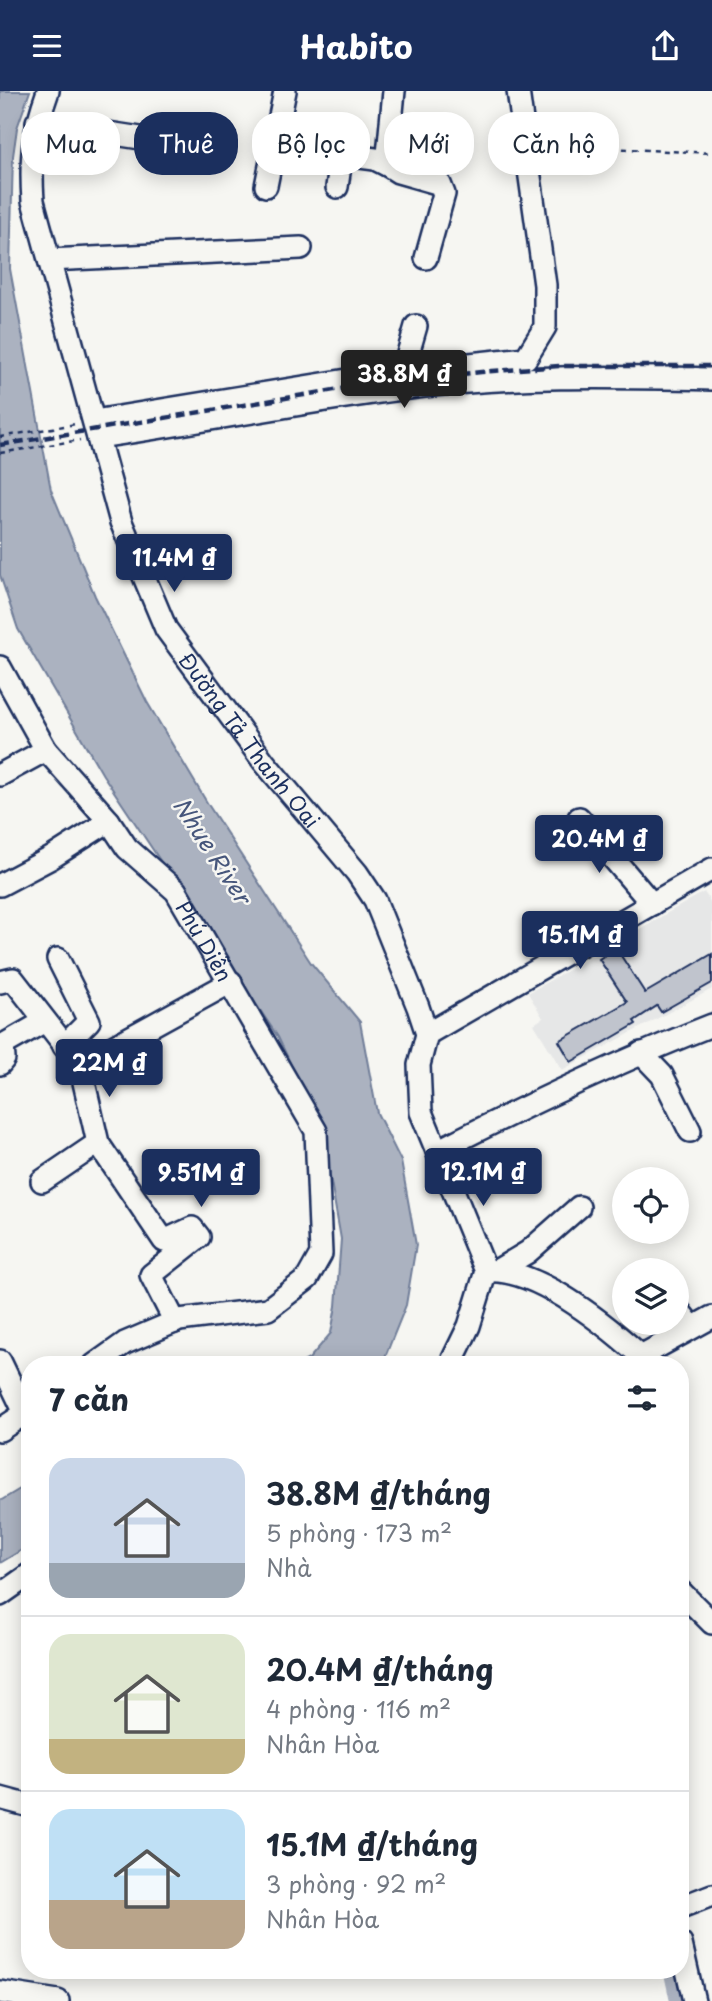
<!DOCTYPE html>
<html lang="vi">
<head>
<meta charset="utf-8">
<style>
	:root { --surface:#fff; --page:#f2f2f3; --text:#1f2937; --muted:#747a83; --line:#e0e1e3; --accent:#1b2f5e }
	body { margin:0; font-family:"Playpen Sans",sans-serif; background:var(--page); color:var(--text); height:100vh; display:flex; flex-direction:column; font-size:26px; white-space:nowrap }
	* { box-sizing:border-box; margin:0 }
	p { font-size:23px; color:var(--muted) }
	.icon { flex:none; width:38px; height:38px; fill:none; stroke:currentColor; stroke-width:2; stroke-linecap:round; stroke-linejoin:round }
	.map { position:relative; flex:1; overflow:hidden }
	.sheet { position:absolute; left:21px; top:1265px; width:668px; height:623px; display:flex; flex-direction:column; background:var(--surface); border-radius:28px; box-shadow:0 4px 18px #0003 }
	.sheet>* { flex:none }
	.hud { position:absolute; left:21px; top:21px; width:670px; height:63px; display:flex; gap:14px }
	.fabs { position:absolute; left:612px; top:1076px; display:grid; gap:14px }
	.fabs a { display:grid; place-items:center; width:77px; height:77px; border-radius:50%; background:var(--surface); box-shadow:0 4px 18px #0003; font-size:35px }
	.price { position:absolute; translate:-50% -60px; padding:0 16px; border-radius:7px; background:var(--accent); color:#fff; font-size:23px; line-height:46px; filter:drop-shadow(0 2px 4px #0008) }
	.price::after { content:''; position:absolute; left:50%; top:42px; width:21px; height:16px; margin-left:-10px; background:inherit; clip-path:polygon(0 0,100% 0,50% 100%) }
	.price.selected { background:#222; color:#fff }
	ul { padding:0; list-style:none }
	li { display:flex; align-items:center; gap:21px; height:175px; padding:0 28px }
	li+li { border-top:2px solid var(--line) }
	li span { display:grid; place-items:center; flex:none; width:196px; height:140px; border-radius:21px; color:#555 }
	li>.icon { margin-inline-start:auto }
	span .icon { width:84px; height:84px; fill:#fffc; stroke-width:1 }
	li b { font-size:30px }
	h2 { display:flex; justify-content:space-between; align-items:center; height:84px; padding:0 28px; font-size:30px }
	.chip { padding:0 24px; border-radius:28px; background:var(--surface); box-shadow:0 4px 18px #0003; font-size:24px; line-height:63px }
	.chip.selected { background:var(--accent); color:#fff }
	header { display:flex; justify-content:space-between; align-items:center; height:91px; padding:0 28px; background:var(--accent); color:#fff; font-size:32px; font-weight:700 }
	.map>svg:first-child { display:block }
</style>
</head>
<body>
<header><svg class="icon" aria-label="menu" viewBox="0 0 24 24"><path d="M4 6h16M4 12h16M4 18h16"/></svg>Habito<svg class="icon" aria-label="share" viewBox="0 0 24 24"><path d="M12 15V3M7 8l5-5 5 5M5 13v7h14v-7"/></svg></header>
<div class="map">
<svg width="712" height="1910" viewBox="0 0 712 1910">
	<rect width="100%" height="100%" fill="#f6f6f2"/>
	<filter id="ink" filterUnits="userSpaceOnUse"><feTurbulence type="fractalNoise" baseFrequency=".0143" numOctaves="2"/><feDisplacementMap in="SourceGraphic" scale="14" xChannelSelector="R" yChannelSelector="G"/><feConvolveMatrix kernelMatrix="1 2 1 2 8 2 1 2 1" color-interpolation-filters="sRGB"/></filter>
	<g filter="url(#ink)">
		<polygon fill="#e6e7e7" points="704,801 712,813 712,898 562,979 534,933 543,927 528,902"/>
		<g fill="#abb2c0" stroke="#717e99" stroke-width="2">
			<polygon points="0,0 30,0 17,37 13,65 10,178 51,399 95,505 147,611 209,715 311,872 360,931 377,1022 401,1070 416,1154 406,1214 385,1266 380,1274 298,1274 309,1268 331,1242 336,1215 341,1148 322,1039 278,946 103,684 18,538 0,484"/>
			<polygon points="30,1392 30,1454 0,1472 0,1410"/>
		</g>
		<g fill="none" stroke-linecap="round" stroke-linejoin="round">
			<polyline stroke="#abb2c0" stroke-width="16" points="672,1882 678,1910"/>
		</g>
		<polygon fill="#c0c4cd" stroke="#1b2f5e" stroke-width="2" points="616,857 645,902 712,863 712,892 661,921 657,915 634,930 636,933 571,971 559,950 627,911 599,868"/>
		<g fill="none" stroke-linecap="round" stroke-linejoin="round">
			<g stroke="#1b2f5e" stroke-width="26">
				<g id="minor">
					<path id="s1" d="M48 0C33 42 30 66 33 110L121 431 166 538 264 671 357 782 375 809 418 916 427 943 419 974 421 1021 486 1180 469 1235 450 1274"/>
					<polyline points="394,0 387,74 398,81 440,93 444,103 426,167"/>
					<polyline points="37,31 160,50"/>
					<polyline points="266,95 285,0"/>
					<polyline points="337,96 341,68 345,64 375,68 387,74"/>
					<polyline points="49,169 301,157"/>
					<polyline points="403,280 416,235"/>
					<polyline points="94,330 403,280 526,267 545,236 545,194 518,0"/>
					<path d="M98 346C202 331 305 310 409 297 509 284 611 286 712 288"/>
					<path id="s2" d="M0 576 46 659 109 730 127 757 176 800 316 1040 321 1163 307 1188 268 1218 179 1229 125 1252 94 1274"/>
					<polyline points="0,684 46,659"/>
					<polyline points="579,727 652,813"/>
					<polyline points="0,794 51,767 109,730"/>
					<polyline points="58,868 89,930 64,955"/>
					<polyline points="0,891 13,888 80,974 231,891"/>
					<polyline points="427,943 712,778"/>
					<polyline points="641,962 662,984 690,1040"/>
					<polyline points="0,973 4,968 3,954 45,930"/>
					<polyline points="80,974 98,1052 164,1150 192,1137 199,1146 151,1184 175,1231"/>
					<path d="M437 1060C527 1014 617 971 712 934"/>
					<polyline points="42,1090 98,1052"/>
					<polyline points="498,1179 528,1161 579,1116"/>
					<path d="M486 1180C538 1175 614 1240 651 1274"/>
					<polyline points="677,1217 692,1236"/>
					<polyline points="641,1265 712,1226"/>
					<polyline points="0,1270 25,1322"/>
					<polyline points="0,1339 30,1319"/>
					<polyline points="681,1501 712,1532"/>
					<polyline points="0,1504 30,1483"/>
					<polyline points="0,1707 30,1715"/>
					<polyline points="681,1816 712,1804"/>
					<polyline points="681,1853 694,1910"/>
					<polyline points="0,1901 58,1910"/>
				</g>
			</g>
			<g stroke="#1b2f5e" stroke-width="2.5" stroke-dasharray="5 5" stroke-linecap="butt">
				<polyline points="543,54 712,62"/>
				<polyline points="0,346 76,333"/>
				<polyline points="0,362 80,349"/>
			</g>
			<use href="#minor" stroke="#f6f6f2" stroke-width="21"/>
			<polyline stroke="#1b2f5e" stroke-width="4.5" stroke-dasharray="10 5" stroke-linecap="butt" points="0,354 371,293 481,281 559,275 712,275"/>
		</g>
	</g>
	<g text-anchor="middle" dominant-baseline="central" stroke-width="5" stroke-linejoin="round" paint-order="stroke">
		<g font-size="21" fill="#1b2f5e" stroke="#f6f6f2">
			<text stroke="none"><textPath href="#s1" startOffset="700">Đường Tả Thanh Oai</textPath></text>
			<text stroke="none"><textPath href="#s2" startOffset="345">Phú Diễn</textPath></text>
		</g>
		<g font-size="23" font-style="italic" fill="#46567b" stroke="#f6f6f2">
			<text transform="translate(213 759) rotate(57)">Nhue River</text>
		</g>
	</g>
</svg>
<div class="fabs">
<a><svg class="icon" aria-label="locate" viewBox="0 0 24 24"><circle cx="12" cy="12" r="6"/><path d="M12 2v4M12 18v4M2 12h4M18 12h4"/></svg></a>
<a><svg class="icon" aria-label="layers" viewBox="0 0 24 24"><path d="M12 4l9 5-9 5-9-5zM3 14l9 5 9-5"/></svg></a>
</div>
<b class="price selected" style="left:404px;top:319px">38.8M ₫</b>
<b class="price" style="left:174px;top:503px">11.4M ₫</b>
<b class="price" style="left:599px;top:784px">20.4M ₫</b>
<b class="price" style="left:580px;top:880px">15.1M ₫</b>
<b class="price" style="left:109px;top:1008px">22M ₫</b>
<b class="price" style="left:483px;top:1117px">12.1M ₫</b>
<b class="price" style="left:201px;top:1118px">9.51M ₫</b>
<div class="hud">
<a class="chip">Mua</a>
<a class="chip selected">Thuê</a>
<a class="chip">Bộ lọc</a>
<a class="chip">Mới</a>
<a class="chip">Căn hộ</a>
</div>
<section class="sheet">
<h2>7 căn<svg class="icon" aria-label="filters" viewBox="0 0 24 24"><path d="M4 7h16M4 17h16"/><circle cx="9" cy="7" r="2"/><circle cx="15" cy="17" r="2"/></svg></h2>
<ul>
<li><span style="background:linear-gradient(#c9d6e8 75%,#9aa5b1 0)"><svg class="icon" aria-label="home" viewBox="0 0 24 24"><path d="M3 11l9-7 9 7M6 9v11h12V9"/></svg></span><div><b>38.8M ₫/tháng</b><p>5 phòng · 173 m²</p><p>Nhà</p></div></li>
<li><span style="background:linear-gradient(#dfe7d0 75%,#c2b280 0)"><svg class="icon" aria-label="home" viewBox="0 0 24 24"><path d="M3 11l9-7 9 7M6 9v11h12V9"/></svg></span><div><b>20.4M ₫/tháng</b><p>4 phòng · 116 m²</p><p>Nhân Hòa</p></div></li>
<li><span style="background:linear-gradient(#bfe0f5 65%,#b9a48a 0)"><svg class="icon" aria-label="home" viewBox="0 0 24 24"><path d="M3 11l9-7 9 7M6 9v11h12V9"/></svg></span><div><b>15.1M ₫/tháng</b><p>3 phòng · 92 m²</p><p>Nhân Hòa</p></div></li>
</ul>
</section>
</div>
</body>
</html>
